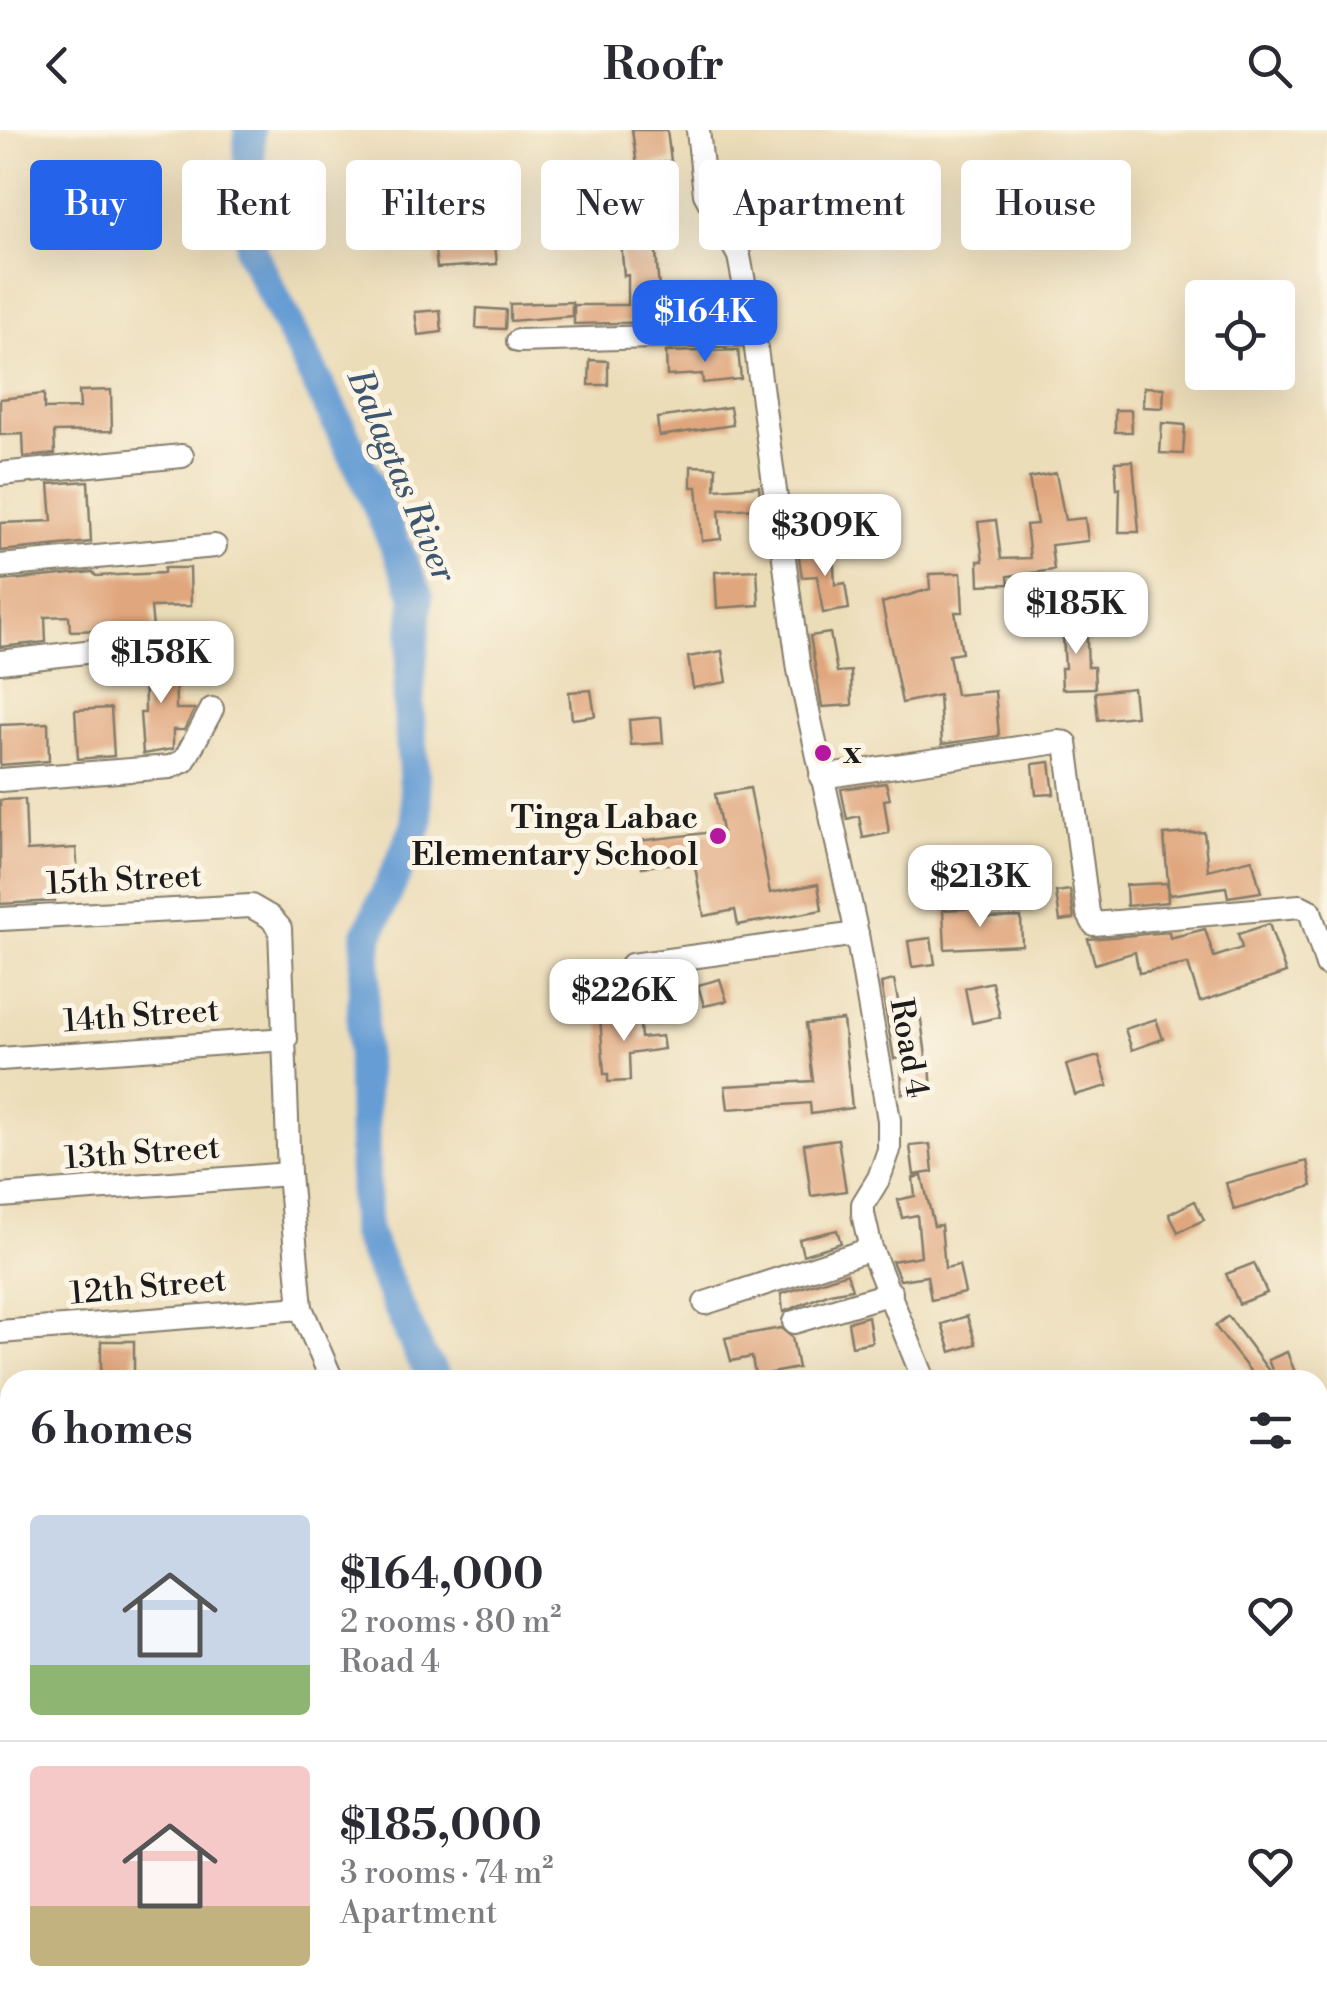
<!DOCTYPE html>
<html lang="en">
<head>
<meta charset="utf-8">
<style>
	:root { --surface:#fff; --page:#f7f7f7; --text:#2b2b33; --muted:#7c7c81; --line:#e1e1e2; --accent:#2563eb }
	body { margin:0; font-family:"Libre Bodoni",serif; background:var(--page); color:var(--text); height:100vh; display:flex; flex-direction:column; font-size:38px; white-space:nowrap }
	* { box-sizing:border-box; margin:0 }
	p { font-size:32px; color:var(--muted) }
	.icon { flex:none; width:55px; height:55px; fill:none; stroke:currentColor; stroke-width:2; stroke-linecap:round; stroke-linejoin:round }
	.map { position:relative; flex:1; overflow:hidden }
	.details { position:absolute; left:0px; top:1240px; width:1328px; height:642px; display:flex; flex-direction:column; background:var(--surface); border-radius:30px 30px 0 0; box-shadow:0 10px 40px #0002 }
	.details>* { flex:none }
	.guide { position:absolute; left:30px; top:30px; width:1268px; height:90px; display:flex; gap:20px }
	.buttons { position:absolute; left:1185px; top:150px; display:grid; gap:20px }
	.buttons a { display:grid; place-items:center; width:110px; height:110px; border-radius:10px; background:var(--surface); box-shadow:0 10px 40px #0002; font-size:50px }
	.price { position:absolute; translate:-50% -85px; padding:0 22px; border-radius:20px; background:#fff; color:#222; font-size:32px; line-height:65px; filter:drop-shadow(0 2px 5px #0008) }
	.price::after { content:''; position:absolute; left:50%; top:60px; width:30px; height:22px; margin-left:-15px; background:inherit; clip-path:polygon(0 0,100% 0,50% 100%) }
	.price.current { background:var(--accent); color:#fff }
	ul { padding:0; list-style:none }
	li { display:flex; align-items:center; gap:30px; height:250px; padding:0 30px }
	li+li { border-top:2px solid var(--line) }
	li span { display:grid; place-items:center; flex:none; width:280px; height:200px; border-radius:10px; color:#555 }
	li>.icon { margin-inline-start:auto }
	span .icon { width:120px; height:120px; fill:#fffc; stroke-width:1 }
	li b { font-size:42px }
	h2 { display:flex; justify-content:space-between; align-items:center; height:120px; padding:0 30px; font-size:42px }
	.chip { padding:0 35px; border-radius:10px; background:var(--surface); box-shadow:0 10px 40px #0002; font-size:35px; line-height:90px }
	.chip.current { background:var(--accent); color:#fff }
	header { display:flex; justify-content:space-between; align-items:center; height:130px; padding:0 30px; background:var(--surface); font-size:45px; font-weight:600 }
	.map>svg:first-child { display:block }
</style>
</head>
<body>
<header><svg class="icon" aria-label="back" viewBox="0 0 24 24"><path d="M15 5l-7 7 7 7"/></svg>Roofr<svg class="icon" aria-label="search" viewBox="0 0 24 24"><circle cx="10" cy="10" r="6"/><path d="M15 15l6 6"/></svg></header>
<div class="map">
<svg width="1327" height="1882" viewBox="0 0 1327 1882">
	<rect width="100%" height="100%" fill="#fcf5e5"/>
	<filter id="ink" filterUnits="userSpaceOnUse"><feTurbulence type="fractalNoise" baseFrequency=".01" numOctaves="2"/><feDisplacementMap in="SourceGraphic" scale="20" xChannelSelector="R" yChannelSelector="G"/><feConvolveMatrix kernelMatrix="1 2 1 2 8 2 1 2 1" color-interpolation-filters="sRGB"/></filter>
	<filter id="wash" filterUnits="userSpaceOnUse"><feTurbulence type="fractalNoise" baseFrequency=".0048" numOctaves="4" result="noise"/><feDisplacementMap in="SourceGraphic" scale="40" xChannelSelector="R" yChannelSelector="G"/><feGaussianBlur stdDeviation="2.25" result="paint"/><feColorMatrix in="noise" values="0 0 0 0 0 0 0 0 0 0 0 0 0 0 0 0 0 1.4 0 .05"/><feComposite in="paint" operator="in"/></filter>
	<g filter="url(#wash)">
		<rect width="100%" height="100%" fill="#ecddb9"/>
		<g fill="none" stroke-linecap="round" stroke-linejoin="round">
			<g stroke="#669dd4" stroke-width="32">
				<polyline points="249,0 251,121 366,349 417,465 408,574 418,693 367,807 362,893 365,1102 420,1225 437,1250"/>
				<polyline points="404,1882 416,1872"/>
			</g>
		</g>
		<g id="blocks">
			<g fill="#e0a67d">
				<polygon points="632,0 667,0 671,31 637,36"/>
				<polygon points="815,58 818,83 777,88 774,63"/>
				<polygon points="662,59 663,78 624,79 623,61"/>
				<polygon points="494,104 497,134 437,138 434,109"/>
				<polygon points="655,109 659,160 730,160 730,190 695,191 695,178 658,176 660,192 574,194 574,175 628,175 628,145 624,146 621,112"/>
				<polygon points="572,172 572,186 510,191 510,174"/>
				<polygon points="477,178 506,180 505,199 476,198"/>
				<polygon points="440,180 442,202 418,205 415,182"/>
				<polygon points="738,220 741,249 703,253 702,244 667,246 666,222"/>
				<polygon points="590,230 608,231 608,255 589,255"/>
				<polygon points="1144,257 1164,258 1163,278 1143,277"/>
				<polygon points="111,260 112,301 54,302 55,324 24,327 23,304 0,305 0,269 44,264 44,279 80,278 79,261"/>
				<polygon points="730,277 733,295 659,306 657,288"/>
				<polygon points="1115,280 1131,280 1132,302 1115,302"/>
				<polygon points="1162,293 1185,295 1183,324 1160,323"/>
				<polygon points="1133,331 1139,402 1119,402 1120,358 1117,359 1115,332"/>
				<polygon points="691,336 716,337 715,359 759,356 761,378 719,380 721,409 702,411 697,357 691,357"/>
				<polygon points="1056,343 1065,390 1085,388 1088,411 1051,415 1054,440 1008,446 1009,454 979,455 978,431 983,431 978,392 996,390 1001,429 1030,428 1026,395 1037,394 1029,348"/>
				<polygon points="88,351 91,412 0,421 0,393 52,391 49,354"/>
				<polygon points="859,380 863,406 833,411 829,385"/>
				<polygon points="833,419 835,455 845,453 849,479 823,483 817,446 802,447 798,421"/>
				<polygon points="164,438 190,438 191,476 151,477 153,499 104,505 103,500 70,501 69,486 45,487 46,512 0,517 0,451 93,442 96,446 164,443"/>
				<polygon points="757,440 759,475 717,478 715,442"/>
				<polygon points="961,443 963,482 955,482 962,523 949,525 956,565 995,561 999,606 942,614 939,565 902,573 882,473 930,459 929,444"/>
				<polygon points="1086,489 1088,537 1094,537 1095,558 1062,559 1061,538 1065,538 1062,491"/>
				<polygon points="830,503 837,542 851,541 852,575 822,577 810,506"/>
				<polygon points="722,521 727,552 693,558 688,527"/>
				<polygon points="175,526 176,579 195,579 184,600 173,600 173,619 143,624 140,583 145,583 144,530"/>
				<polygon points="1133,558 1136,586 1098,590 1095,562"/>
				<polygon points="591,560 595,586 572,589 569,562"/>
				<polygon points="111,578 114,626 78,629 75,580"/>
				<polygon points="661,587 663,613 631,615 629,590"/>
				<polygon points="48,593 49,631 0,635 0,595"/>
				<polygon points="1050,632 1054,664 1036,665 1033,634"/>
				<polygon points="886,653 890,669 884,670 889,703 863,708 859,686 847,689 841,659"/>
				<polygon points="750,658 770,763 818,754 822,780 738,795 735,780 704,786 694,731 642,737 638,711 722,701 715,664"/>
				<polygon points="25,669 27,721 76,718 78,746 53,747 55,771 0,774 0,670"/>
				<polygon points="1204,702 1208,740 1252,729 1261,762 1228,767 1226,757 1169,765 1164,705"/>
				<polygon points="1167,753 1168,772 1127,776 1126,755"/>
				<polygon points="1070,760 1074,789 1060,791 1056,762"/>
				<polygon points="983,778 984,788 1021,787 1022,815 945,819 943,780"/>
				<polygon points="1269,794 1286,843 1200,872 1188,834 1139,843 1135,822 1095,834 1088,809 1169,802 1170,808 1205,799 1214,827 1242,818 1238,804"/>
				<polygon points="931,808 935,834 912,837 908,811"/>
				<polygon points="654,849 656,879 626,881 624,851"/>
				<polygon points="720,849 727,871 704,876 698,855"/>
				<polygon points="894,850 901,886 920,883 927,933 930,933 932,963 902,964 901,928 894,929 881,853"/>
				<polygon points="992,852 1000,887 972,893 965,858"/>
				<polygon points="639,883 641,908 662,906 664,919 629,924 630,951 608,952 608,944 604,944 600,886"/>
				<polygon points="1156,889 1163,909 1132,920 1125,899"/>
				<polygon points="843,890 852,978 811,984 810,973 728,979 725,956 813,951 806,894"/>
				<polygon points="1099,926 1108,956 1075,965 1066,935"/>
				<polygon points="838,1009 846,1061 811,1066 804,1014"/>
				<polygon points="930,1014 933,1042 914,1045 910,1016"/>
				<polygon points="1307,1031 1312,1056 1234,1080 1226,1053"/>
				<polygon points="922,1046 934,1096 941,1095 945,1138 959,1135 965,1163 931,1170 927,1146 900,1150 892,1131 921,1126 917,1085 902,1088 898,1070 915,1066 913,1048"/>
				<polygon points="1195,1071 1204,1090 1178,1102 1169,1084"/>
				<polygon points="837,1100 841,1113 803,1125 799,1109"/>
				<polygon points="1254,1133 1267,1163 1239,1174 1226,1144"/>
				<polygon points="847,1143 852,1159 830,1163 783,1182 781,1164"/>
				<polygon points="868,1186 872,1212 852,1216 848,1192"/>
				<polygon points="967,1186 976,1214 951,1222 942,1194"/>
				<polygon points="1228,1186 1269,1241 1257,1250 1215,1196"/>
				<polygon points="781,1198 792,1207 798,1238 755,1246 752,1227 731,1231 725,1208"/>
				<rect x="101" y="1211" width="33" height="39"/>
				<polygon points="1287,1222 1296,1245 1276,1250 1268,1230"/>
			</g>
		</g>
	</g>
	<g filter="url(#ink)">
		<use href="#blocks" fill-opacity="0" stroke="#847c6a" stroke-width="2.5"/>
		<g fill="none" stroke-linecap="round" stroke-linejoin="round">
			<g stroke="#847c6a" stroke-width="26">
				<g id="minor">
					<polyline points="698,0 705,64 739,126 754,204 799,540 857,804 889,990 889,1020 879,1048 863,1074 863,1084 871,1119 924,1250"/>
					<polyline points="518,211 754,204"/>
					<polyline points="0,344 182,326"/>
					<polyline points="0,436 215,416"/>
					<polyline points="0,532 213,507"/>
					<polyline points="821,647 1058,612 1066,613 1088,783 1094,794 1300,776 1310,781 1327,835"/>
					<polyline points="0,650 170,637 184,631 212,579"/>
					<polyline points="0,789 251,776 270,787 280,798 289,1044 301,1178 332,1250"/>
					<polyline points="632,835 857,804"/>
					<polyline points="0,929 286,909"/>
					<polyline points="0,1066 289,1044"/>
					<polyline points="705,1173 871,1119"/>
					<polyline points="794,1192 891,1163"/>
					<polyline points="0,1202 301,1178"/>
					<polyline points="0,1338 10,1337"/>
					<polyline points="0,1390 10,1398"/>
					<polyline points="0,1476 10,1474"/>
					<polyline points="0,1607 10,1605"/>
					<polyline points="0,1742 10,1741"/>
					<polyline points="1318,1797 1327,1792"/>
					<polyline points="1042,1872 1043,1882"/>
					<polyline points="0,1878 113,1875"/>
					<polyline points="288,1882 290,1872"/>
					<polyline points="1148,1882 1167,1872"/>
				</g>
			</g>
			<use href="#minor" stroke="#fff" stroke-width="22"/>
		</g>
	</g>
	<g fill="#b5179e" stroke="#fcf5e5" stroke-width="4">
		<circle cx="823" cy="623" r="10"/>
		<circle cx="718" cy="706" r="10"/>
	</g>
	<g text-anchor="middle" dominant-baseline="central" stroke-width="10" stroke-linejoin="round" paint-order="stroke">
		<g font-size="32" font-weight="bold" fill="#1c1c1c" stroke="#fcf5e5" text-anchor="start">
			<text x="843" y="623">x</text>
			<text x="698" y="688" text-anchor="end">Tinga Labac<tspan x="698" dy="37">Elementary School</tspan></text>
		</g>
		<g font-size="32" fill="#1c1c1c" stroke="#fcf5e5">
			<text transform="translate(124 750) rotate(-3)">15th Street</text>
			<text transform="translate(141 886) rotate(-4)">14th Street</text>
			<text transform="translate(909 918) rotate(80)">Road 4</text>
			<text transform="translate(142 1023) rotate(-4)">13th Street</text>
			<text transform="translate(148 1157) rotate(-5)">12th Street</text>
		</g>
		<g font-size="35" font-style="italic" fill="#3d566f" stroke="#fcf5e5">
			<text transform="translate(401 346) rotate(67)">Balagtas River</text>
		</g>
	</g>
</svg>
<div class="buttons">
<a><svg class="icon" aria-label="locate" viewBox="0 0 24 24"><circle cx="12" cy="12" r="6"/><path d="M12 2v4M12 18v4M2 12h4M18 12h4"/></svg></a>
</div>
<b class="price current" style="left:705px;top:235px">$164K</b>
<b class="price" style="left:825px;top:449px">$309K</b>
<b class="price" style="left:1076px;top:527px">$185K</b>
<b class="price" style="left:161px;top:576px">$158K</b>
<b class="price" style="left:980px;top:800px">$213K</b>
<b class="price" style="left:624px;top:914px">$226K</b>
<div class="guide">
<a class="chip current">Buy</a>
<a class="chip">Rent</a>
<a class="chip">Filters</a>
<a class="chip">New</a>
<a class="chip">Apartment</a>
<a class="chip">House</a>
</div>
<section class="details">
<h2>6 homes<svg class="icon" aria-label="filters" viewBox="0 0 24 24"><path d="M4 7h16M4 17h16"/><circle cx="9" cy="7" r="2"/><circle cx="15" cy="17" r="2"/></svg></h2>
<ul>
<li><span style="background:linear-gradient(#c9d6e8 75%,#8fb573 0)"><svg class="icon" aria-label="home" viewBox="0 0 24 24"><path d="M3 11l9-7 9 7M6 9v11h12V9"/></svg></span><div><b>$164,000</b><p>2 rooms · 80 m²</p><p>Road 4</p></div><svg class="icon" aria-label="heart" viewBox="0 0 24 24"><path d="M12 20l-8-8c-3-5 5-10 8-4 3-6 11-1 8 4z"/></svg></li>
<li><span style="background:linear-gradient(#f6c9c9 70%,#c2b280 0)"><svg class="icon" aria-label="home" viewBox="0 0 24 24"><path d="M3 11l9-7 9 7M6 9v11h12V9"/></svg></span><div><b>$185,000</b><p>3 rooms · 74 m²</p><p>Apartment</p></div><svg class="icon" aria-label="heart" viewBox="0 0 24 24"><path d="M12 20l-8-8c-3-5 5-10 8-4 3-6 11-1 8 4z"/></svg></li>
</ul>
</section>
</div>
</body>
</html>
